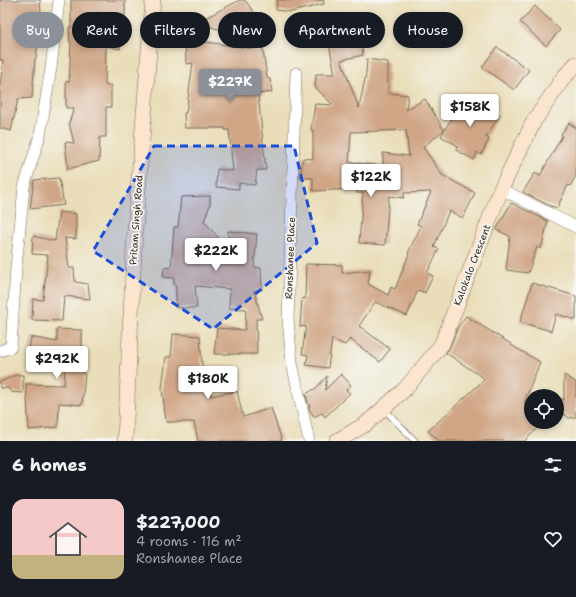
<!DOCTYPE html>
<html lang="en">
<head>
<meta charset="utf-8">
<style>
	:root { --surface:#171b24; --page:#20242c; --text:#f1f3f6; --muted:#9ea1a6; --accent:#8c9099 }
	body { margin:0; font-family:"Shantell Sans",sans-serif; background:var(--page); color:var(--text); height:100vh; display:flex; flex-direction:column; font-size:15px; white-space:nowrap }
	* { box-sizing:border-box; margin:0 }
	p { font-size:13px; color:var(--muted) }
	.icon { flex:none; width:22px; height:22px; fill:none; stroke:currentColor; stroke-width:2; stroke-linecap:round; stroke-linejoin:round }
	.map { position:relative; height:441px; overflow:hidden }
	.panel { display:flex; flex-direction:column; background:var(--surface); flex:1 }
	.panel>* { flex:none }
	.guide { position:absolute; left:12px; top:12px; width:552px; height:36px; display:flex; gap:8px }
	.buttons { position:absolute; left:524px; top:389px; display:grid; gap:8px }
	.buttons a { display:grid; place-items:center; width:40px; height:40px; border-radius:50%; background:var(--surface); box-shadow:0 2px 6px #0003; font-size:20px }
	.price { position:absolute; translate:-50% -34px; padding:0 9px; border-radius:4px; background:#fff; color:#222; font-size:13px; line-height:26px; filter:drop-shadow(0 1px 2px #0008) }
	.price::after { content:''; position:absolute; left:50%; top:24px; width:12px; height:9px; margin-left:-6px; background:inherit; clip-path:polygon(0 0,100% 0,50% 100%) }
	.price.current { background:var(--accent); color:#fff }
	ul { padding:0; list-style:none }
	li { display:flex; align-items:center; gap:12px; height:100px; padding:0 12px }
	li span { display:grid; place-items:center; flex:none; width:112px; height:80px; border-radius:12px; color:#555 }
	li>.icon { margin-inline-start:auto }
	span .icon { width:48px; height:48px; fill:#fffc; stroke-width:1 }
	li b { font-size:17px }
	h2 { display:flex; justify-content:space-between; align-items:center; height:48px; padding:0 12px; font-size:17px }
	.chip { padding:0 14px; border-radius:18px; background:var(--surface); box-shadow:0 2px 6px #0003; font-size:14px; line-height:36px }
	.chip.current { background:var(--accent); color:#fff }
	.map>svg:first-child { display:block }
</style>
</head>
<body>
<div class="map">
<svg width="576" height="441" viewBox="0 0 576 441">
	<rect width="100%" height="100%" fill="#f6f6f2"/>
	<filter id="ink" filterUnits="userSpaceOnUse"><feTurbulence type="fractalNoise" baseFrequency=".025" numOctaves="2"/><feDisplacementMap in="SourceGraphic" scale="8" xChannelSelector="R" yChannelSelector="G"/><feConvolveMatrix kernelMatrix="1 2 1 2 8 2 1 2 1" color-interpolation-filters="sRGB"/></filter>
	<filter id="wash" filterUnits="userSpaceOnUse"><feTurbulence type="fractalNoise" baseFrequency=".012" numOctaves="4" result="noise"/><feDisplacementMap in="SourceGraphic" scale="16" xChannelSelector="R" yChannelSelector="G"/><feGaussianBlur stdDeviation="0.9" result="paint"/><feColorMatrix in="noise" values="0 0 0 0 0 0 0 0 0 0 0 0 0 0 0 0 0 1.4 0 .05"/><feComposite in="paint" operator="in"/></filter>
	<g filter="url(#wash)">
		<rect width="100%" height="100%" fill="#eadeba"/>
		<g id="blocks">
			<g fill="#d0a686" fill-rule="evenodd">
				<polygon points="0,0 40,0 41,13 21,19 21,41 38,41 36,59 35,59 32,98 18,99 11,131 0,128 0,86 3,60 0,60"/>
				<polygon points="71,0 125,0 125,17 120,49 106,46 105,85 111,86 111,107 106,107 106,137 100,137 99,161 68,169 65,142 74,143 69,123 74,108 66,108 66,81 69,82 71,42 70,42 69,27 71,28"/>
				<polygon points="240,0 245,0 258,18 235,34 211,27 205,18"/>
				<polygon points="277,0 323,0 324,4 291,12 276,10"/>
				<polygon points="535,6 560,30 546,46 520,22"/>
				<polygon points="259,29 260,29 267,78 270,79 272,92 258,94 266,170 257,170 255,185 239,183 239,189 216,187 217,169 233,171 229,130 225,130 225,128 185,128 184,113 186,113 193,63 186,64 185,39 255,49"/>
				<path d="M360 37 363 55 341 60 359 108 366 74 367 59 388 62V93L408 95 406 110 425 99 444 130 423 147 442 175 475 193 463 218 449 211 434 247 439 249 427 273 433 276 425 293 418 290 407 316 375 302 359 326 390 349 380 362 350 339 345 345 332 339 328 368 306 365 308 355 302 354 306 326 300 327 302 298 305 299 306 264 342 265V273L370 270 368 284 388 295 391 287 395 289 409 254 408 253 421 226 417 224 431 192 404 193V198L389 196 385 245 359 243 363 193H357V189L313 191V178H300L303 158 313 159V130H311L315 104 333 105 315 87 316 74H335L329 44ZM406 130 409 156 383 153V166L349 162 351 132Z"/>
				<polygon points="497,47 529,70 514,90 482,67"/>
				<polygon points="465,96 499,116 486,137 489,139 481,155 477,152 474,160 456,150 458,146 441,136"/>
				<polygon points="569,123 576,128 576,176 570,186 568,185 557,208 552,206 552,207 523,192 535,173 540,176 562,136 561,134"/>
				<polygon points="59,178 64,205 30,209 34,180"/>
				<polygon points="210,196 210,205 204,221 229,250 228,231 257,234 254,267 261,268 262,290 254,290 262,319 256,319 257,354 214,354 217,328 245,330 246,309 229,308 230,289 195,286 197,308 176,308 176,285 174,285 174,278 163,277 164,267 171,268 174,227 178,227 181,197"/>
				<polygon points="511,203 548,221 541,249 537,247 528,273 506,270 510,236 496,230"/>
				<polygon points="59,212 76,214 76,239 65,238 69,268 74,268 75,282 88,284 90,299 64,296 62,321 32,320 33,299 43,300 48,255 32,254 33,236 55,241"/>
				<polygon points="532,283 576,296 576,320 556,314 551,331 520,322"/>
				<polygon points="466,316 511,344 511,345 540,362 524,403 531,407 531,422 543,422 525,441 440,441 428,431 485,379 446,353 450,347 458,327"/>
				<polygon points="57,329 82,330 82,373 85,374 82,405 59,403 58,427 29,430 26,384 64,385 65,368 60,357 29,351 31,337 57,342"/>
				<polygon points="173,334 200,336 204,391 211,391 211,396 237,391 243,417 271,408 282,441 198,441 194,422 166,422 162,388 166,357 171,357"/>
				<polygon points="341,374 351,385 346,390 350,393 325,417 322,413 314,417 309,409 309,407 310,406 308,403 306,394 316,388 327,376 325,390"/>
				<polygon points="16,375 23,375 23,393 11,392 8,388 0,388 0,382"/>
				<polygon points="564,375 576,382 576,417 569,418 561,412 557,412 557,399 564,400"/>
			</g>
		</g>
	</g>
	<g filter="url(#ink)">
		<use href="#blocks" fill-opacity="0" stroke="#786955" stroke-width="1"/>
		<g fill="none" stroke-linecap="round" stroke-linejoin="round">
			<g stroke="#786955" stroke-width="7">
				<polyline id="lane" points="384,409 415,441"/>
			</g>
			<g stroke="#786955" stroke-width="12">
				<g id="street">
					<polyline points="296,73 288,320 292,363 309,441"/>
					<polyline points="501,189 576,227"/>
					<polyline points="0,351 11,347 16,268 24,187 40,135 51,68 59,0"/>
				</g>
			</g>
			<g stroke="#786955" stroke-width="16">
				<g id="secondary">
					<polyline points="125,441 135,229 153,0"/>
					<polyline points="337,441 366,424 405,389 442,344 501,189 534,121 564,77 576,64"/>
				</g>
			</g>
			<use href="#lane" stroke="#fff" stroke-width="5.5"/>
			<use href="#street" stroke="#fff" stroke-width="11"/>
			<use href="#secondary" stroke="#fce5cf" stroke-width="15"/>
		</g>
	</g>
	<path fill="#1d4ed8" fill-opacity="0.2" stroke="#1d4ed8" stroke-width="3" stroke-dasharray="8 5" stroke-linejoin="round" d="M154 146H294L317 243 213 329 93 251Z"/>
	<g text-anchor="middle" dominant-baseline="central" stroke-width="3.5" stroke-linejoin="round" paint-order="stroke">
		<g font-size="10" fill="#3b2a1e" stroke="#f6f6f2">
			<text transform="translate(136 220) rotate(-86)">Pritam Singh Road</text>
			<text transform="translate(290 258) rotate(-88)">Ronshanee Place</text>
			<text transform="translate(472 265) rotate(-69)">Kalokalo Crescent</text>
		</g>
	</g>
</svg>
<div class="buttons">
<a><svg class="icon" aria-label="locate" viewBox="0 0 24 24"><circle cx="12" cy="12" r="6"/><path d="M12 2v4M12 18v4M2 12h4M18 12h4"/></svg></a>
</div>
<b class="price current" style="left:230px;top:103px">$227K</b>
<b class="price" style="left:470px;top:128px">$158K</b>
<b class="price" style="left:371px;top:198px">$122K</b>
<b class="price" style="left:216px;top:272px">$222K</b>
<b class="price" style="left:57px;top:380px">$292K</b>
<b class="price" style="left:208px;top:400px">$180K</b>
<div class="guide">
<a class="chip current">Buy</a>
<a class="chip">Rent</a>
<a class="chip">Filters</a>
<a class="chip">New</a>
<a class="chip">Apartment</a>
<a class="chip">House</a>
</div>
</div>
<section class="panel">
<h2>6 homes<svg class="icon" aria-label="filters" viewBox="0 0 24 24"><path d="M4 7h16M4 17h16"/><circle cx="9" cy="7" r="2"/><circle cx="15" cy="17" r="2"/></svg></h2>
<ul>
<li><span style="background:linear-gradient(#f6c9c9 70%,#c2b280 0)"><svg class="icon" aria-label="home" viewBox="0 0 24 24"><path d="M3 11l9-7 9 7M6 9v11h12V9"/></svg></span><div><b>$227,000</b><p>4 rooms · 116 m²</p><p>Ronshanee Place</p></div><svg class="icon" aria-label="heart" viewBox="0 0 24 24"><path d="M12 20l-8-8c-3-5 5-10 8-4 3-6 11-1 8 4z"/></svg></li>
</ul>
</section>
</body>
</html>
